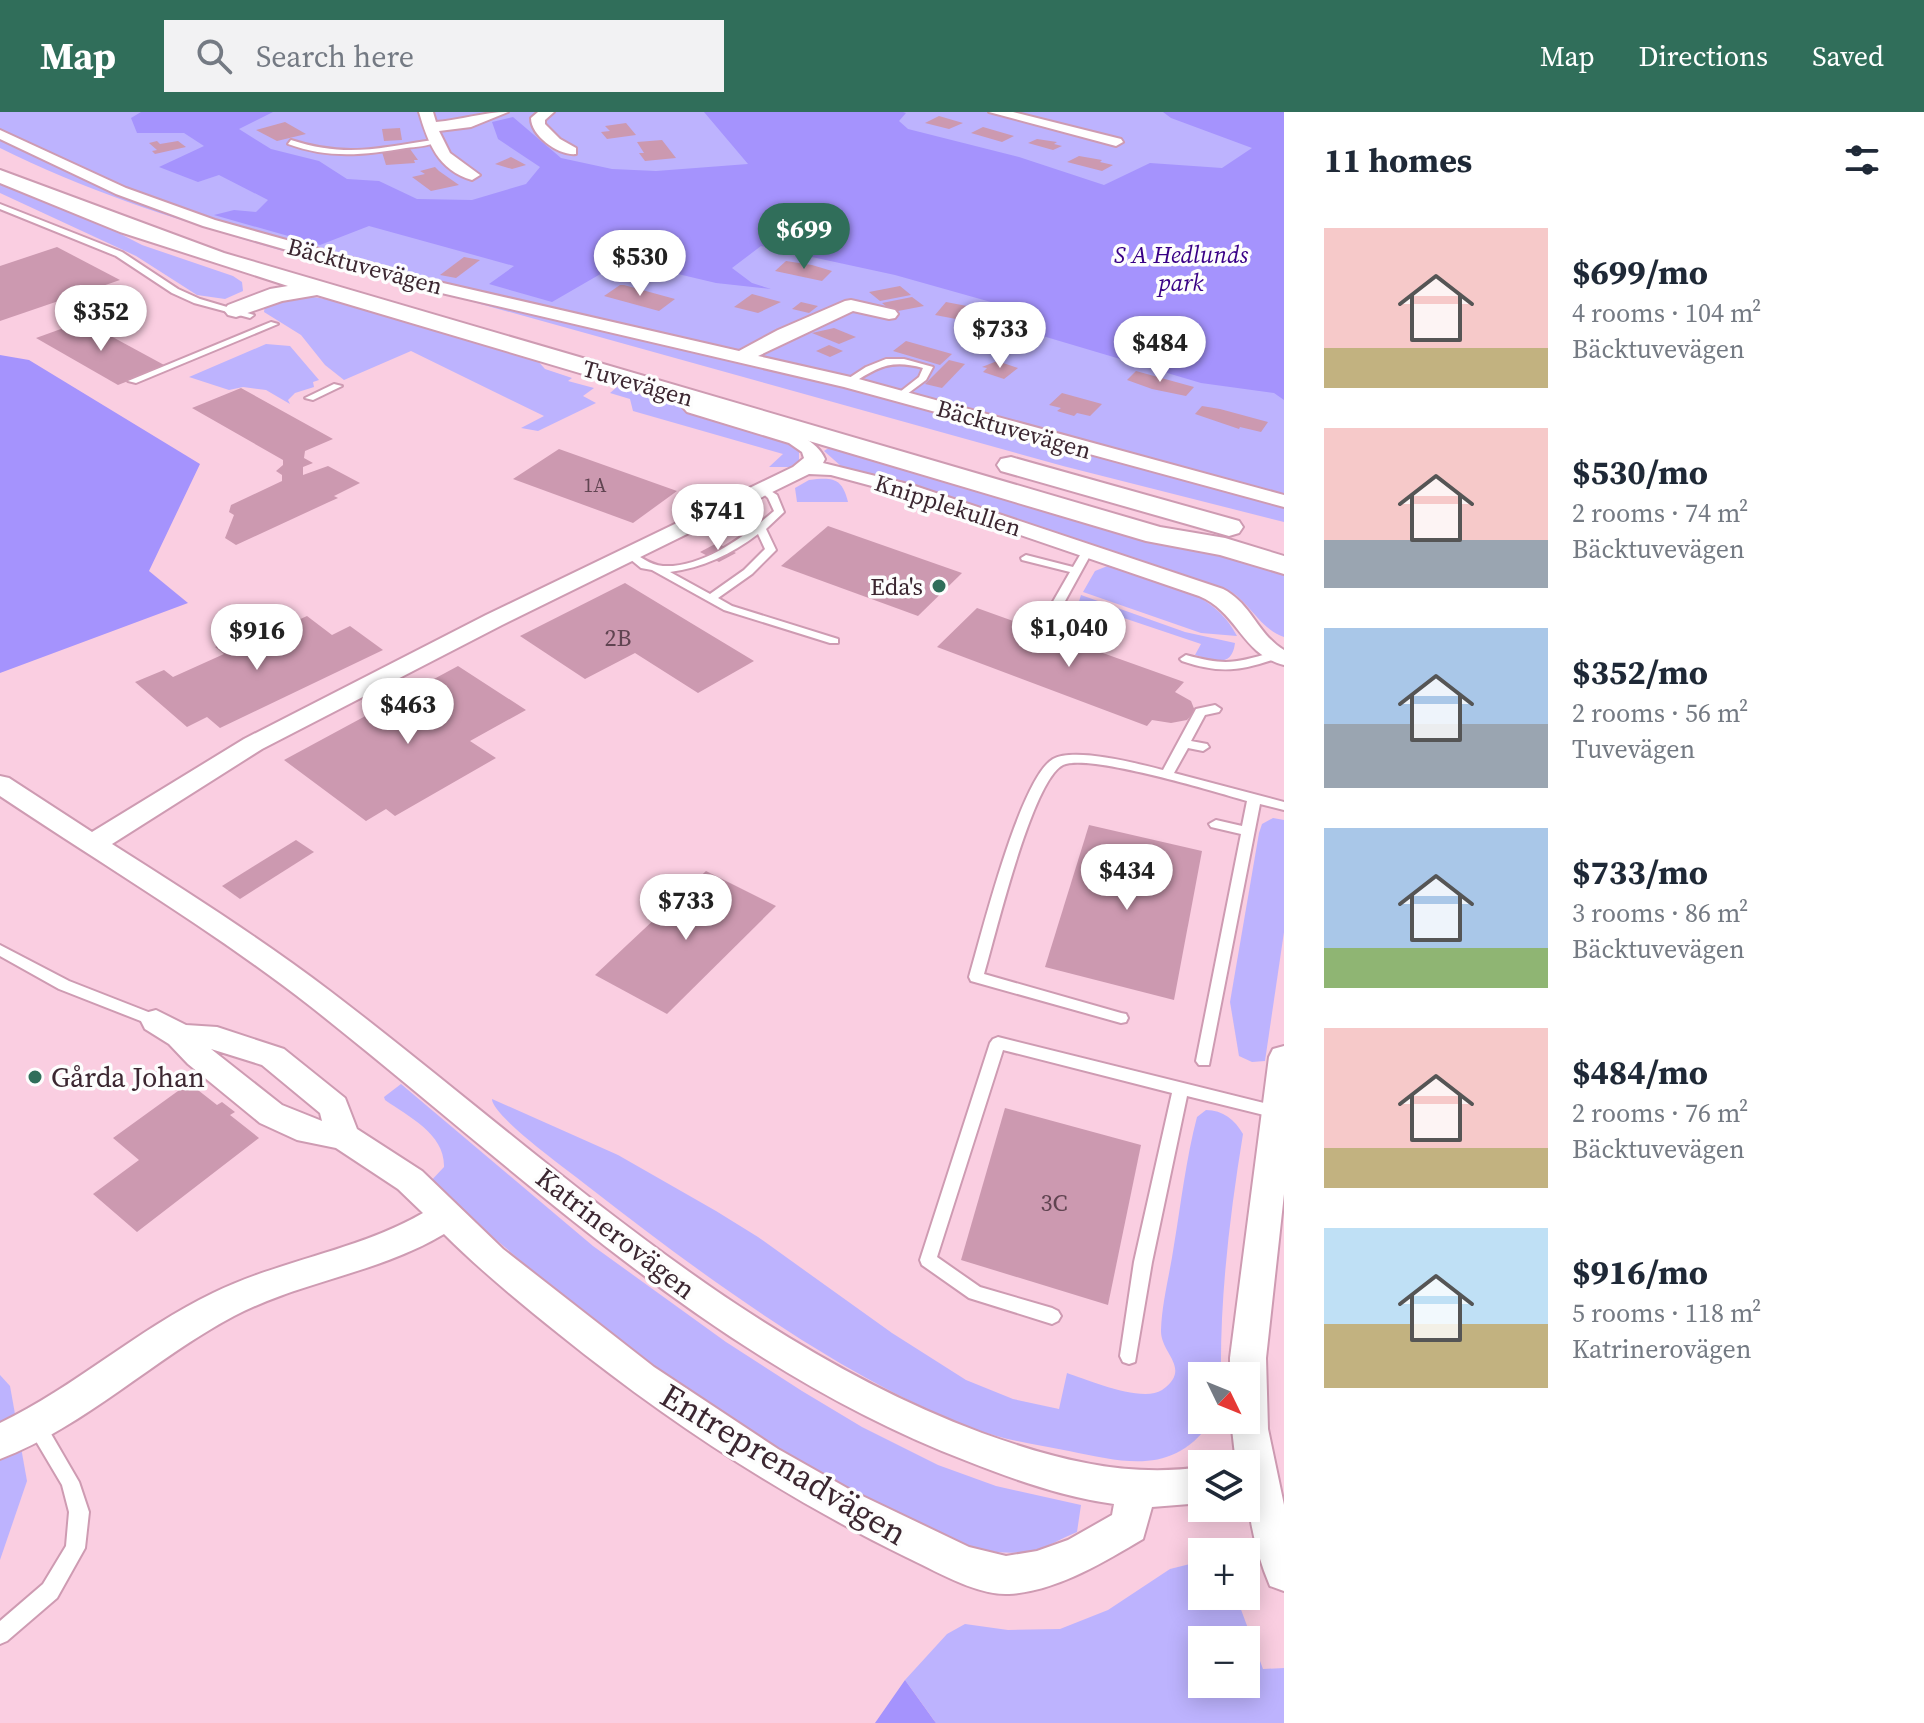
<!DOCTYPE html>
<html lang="en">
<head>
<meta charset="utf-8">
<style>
	:root { --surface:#fff; --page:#f2f2f3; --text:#1f2937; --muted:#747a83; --accent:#306e5a }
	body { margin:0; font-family:"Source Serif 4",serif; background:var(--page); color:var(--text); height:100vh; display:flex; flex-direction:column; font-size:30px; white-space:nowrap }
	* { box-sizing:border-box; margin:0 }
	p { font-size:26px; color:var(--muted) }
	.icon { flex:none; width:44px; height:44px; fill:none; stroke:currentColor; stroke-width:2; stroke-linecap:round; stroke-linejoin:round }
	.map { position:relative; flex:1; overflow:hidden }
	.sheet { display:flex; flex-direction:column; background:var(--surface); width:640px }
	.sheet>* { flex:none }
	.needle { width:52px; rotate:133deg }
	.controls { position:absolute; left:1188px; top:1250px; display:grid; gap:16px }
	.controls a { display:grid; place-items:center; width:72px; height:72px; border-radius:0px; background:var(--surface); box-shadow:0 4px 20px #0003; font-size:40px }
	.price { position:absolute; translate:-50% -68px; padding:0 18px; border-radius:28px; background:#fff; color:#222; font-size:26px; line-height:52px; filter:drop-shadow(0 2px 4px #0008) }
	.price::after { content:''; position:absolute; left:50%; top:48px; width:24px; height:18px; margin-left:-12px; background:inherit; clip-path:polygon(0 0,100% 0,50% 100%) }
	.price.on { background:var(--accent); color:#fff }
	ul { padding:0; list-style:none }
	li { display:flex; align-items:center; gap:24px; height:200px; padding:0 40px }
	li span { display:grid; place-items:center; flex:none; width:224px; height:160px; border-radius:0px; color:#555 }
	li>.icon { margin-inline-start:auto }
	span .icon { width:96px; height:96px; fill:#fffc; stroke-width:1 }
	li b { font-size:34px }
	h2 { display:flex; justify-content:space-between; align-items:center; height:96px; padding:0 40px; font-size:34px }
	header { display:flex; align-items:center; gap:48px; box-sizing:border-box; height:112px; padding:0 40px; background:var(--accent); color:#fff }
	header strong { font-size:38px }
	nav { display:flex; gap:44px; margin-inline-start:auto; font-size:28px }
	.search { width:560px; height:72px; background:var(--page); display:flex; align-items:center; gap:20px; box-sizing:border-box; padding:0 28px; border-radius:0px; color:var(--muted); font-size:30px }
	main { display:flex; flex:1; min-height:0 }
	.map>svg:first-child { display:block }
</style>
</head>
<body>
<header>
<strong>Map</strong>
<div class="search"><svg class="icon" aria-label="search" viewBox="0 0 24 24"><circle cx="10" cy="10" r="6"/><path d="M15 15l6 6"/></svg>Search here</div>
<nav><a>Map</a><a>Directions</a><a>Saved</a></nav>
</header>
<main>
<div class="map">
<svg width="1284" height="1611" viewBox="0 0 1284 1611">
	<rect width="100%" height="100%" fill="#facee1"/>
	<g fill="#bdb3fe" fill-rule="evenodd">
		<path d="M0 0H1284V410L1063 354 355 157 352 159C232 124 112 92 0 36Z"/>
		<polygon points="0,69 109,116 142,133 233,164 242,170 243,179 225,187 197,183 136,144 0,81"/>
		<polygon points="301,183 338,189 536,247 545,257 572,266 568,269 594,276 583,284 596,291 538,319 521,316 544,304 411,239 344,268 325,253 301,223 264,200 265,193"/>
		<polygon points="266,232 290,234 319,268 313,270 314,275 295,281 288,288 290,292 266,278 243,275 229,278 189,265"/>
		<polygon points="617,275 788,328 799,336 799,349 790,355 769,355 783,342 633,299 630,287 610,281"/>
		<path d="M830 335 1211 437 1284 461V525C1260 517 1251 492 1230 479L901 370 842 355 824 339Z"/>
		<path d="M809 368C833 365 842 366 848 390H797L795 376Z"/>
		<path d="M1110 453C1156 469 1214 477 1237 524L1201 521 1083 480 1095 459Z"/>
		<path d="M1081 483 1185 520 1235 531C1232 556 1214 549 1195 543L1201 532 1094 496 1082 502 1077 496Z"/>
		<polygon points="1273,706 1284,708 1284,820 1265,949 1252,950 1239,944 1230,890 1259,721 1262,712"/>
		<path d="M401 972 593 1134 726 1230 802 1279 862 1315 938 1353 996 1374 1081 1393 1077 1420C1062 1426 1047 1436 1031 1439 992 1446 951 1430 915 1417L745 1319 692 1283 605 1220 429 1071 444 1055C445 1022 409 1005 385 988L384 985Z"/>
		<path d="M492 987 618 1043 716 1099 758 1125 892 1221 966 1268 1013 1287 1059 1297 1067 1261C1088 1268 1142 1291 1162 1278 1193 1256 1160 1242 1161 1218 1162 1190 1170 1161 1174 1133 1181 1091 1186 1047 1197 1005L1206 998C1223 998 1235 1008 1243 1022 1230 1102 1220 1183 1221 1264H1202V1308L1211 1310C1173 1363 1127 1351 1069 1339 1038 1333 1004 1328 974 1317 842 1266 706 1166 594 1079 576 1064 492 1005 492 987Z"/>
		<polygon points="0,1263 10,1274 27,1369 0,1448"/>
		<path d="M1190 1452 1202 1453V1484H1236L1263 1557 1284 1556V1611H936L905 1568 947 1522 965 1512 1008 1518 1060 1517 1108 1498 1170 1457ZM1202 1528H1246V1572H1202Z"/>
	</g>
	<g fill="#a593fd">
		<polygon points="141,0 273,0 239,17 271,37 319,49 347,67 379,69 417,87 472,88 526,72 540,55 498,27 492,10 513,5 561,46 612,57 656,59 748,52 704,0 903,0 906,1 899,9 908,17 1019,45 1104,73 1150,51 1222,56 1252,36 1171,6 1163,0 1284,0 1284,288 1274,281 1201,271 1036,222 1020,214 1005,194 895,163 761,134 732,156 752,171 771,177 716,171 623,149 552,190 489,172 514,154 369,114 320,133 214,103 234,98 256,100 268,88 219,63 198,70 159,55 204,34 184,21 137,21 131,6"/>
		<polygon points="0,243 29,248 200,352 149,459 188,491 0,561"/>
		<polygon points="905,1568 933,1607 936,1611 875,1611"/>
	</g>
	<g fill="#cc99b0">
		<polygon points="939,4 963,11 949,17 925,11"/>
		<polygon points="285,10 306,22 277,29 256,18"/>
		<polygon points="626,11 636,23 607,27 601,20 610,19 605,14"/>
		<polygon points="983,15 1014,24 1002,30 971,21"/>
		<polygon points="400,16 402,28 384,29 382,17"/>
		<polygon points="1037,27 1057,30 1054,32 1062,34 1053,38 1028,31"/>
		<polygon points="662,28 676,46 645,49 639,41 644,41 637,30"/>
		<polygon points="157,29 160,32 178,29 186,35 155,42 152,39 157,38 149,31"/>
		<polygon points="410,37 418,48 414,48 415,51 386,53 382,40"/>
		<polygon points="1079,44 1102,48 1100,50 1113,53 1102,59 1067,50"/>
		<polygon points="511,45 526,53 512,57 495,52"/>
		<polygon points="435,55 439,59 459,73 431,79 412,65 425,62 420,59"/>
		<polygon points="57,135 120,168 0,209 0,154"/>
		<polygon points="464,145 480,148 456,166 440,163"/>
		<polygon points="786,149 812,153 832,159 822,169 775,159"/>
		<polygon points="620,173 624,173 675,187 659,199 604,184"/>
		<polygon points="900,174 911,183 880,189 869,180"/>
		<polygon points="752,182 781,190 758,201 734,195"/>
		<polygon points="912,185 924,194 893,200 882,191"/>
		<polygon points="801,190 818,194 809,201 792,197"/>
		<polygon points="946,190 967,194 956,207 935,203"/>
		<polygon points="970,195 991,199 980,212 959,208"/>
		<polygon points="83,209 166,254 118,273 36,226"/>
		<polygon points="834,216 856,225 839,232 812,221"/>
		<polygon points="906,229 952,242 940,253 893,239"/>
		<polygon points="829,233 843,239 830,245 816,239"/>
		<polygon points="949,248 965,252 942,276 925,272"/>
		<polygon points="997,249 1018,256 1004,267 983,260 987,256 982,255"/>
		<polygon points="1136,259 1194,275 1186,284 1152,277 1127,268"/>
		<polygon points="241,276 333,327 305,339 304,346 313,351 303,355 303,363 328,354 360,371 334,384 338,386 329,390 236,433 225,426 234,403 229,400 231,393 282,369 282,363 276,359 283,353 283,348 192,296"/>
		<polygon points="1062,281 1102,292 1090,304 1077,301 1074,304 1057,299 1061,296 1049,293"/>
		<polygon points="1202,294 1220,297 1268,310 1261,320 1240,315 1239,317 1195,302"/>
		<polygon points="559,337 677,379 633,411 513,367"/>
		<polygon points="828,414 962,461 918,504 781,454"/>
		<polygon points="717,431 736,441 719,450 700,440"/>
		<polygon points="625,471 691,511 754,549 698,581 635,541 585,567 520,524"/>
		<polygon points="977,496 1184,570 1175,580 1191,589 1195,599 1187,608 1171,611 1152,608 1147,614 937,535"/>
		<polygon points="307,504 332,523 350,514 383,538 220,616 207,605 187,615 135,570 164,558 173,565 224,542 215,535 241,523 250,530"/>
		<polygon points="458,554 526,598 470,629 496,646 395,704 386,697 366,709 284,648"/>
		<polygon points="1089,713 1202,739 1174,888 1045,855"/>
		<polygon points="296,728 314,740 240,787 222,774"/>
		<polygon points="706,759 776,794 667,902 595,863"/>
		<polygon points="189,971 217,993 222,990 235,1000 230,1003 259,1026 137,1120 93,1082 139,1048 113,1026"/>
		<polygon points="1005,996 1141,1033 1108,1193 961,1148"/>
	</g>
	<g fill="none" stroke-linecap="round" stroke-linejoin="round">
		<g stroke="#ce9bb2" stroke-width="4">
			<g id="lane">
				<path d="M291 28C346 46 378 36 433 28L437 30C428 34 416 35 406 36 365 43 328 47 288 32Z"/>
				<polygon points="0,92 122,140 178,177 200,187 254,203 250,206 194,191 172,181 116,144 0,97"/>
				<polygon points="271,210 278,212 136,271 128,269"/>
				<path d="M886 247H904L933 255 926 268 899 288 894 285 896 283 919 265 923 256C891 247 878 255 851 272L843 270 866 255Z"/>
				<polygon points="334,272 342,274 313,288 305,286"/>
				<path d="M763 374 777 383 784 400 766 417 776 438 752 462 718 486 732 494 838 527V531H830L724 498 652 458 641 456 624 442 629 439C641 444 649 453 663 454 703 456 745 424 774 399L768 386 758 377ZM758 422 765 437 744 458 710 482 670 460C702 456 732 442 758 422Z"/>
				<polygon points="1087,437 1092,440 1059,500 1053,503 1049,502 1047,500 1070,460 1022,448 1021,446 1026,443 1073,455 1083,438"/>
				<path d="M1274 540 1278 542V546C1241 559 1220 562 1182 549L1180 547 1186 543C1226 554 1235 551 1274 540Z"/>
				<path d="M1215 593 1221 597 1219 600 1205 603 1191 629 1207 632 1209 635 1203 639 1188 636 1174 661 1284 690V698L1260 692 1209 953H1199L1196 949 1241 722 1211 715 1209 712 1216 708 1242 714 1247 689C1216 680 1088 641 1063 653 1032 668 995 825 984 862L1121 901 1126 902 1128 906 1126 910 1121 911 971 869 969 865C981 824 1020 666 1053 647 1075 635 1139 652 1163 658L1196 597Z"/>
				<polygon points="0,833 69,869 161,905 163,909 161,913 151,913 59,877 0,844"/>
				<polygon points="998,925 1276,994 1282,996 1284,1000 1282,1004 1276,1006 1187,984 1152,1150 1135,1250 1129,1252 1123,1250 1120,1244 1134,1150 1172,981 1003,938 937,1145 980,1175 1052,1196 1058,1199 1061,1204 1058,1209 1052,1212 969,1186 922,1153 920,1148 990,931 993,927"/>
				<polygon points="36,1306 43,1308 79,1370 89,1400 85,1436 57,1486 7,1529 0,1532 0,1509 43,1472 66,1434 69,1400 62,1373 27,1314 29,1308"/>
			</g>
		</g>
		<g stroke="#ce9bb2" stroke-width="4">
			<g id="street">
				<path d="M419 0H433L436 10C461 8 483 0 508 0L471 15 439 19 450 41 480 63 472 68C438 58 428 31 419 0Z"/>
				<path d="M538 0H554L545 8V12L560 27 576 36V42C559 44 531 24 531 6Z"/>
				<polygon points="989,0 1013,0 1121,27 1123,30 1116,34"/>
				<polygon points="0,18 126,76 215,108 430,168 739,239 778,218 845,189 851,188 895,198 898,202 895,206 889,207 853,199 758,244 855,266 1284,383 1284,395 844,275 420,176 203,114 116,82 0,27"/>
				<path d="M682 278 689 280 701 292C734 302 812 314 825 347L823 351 912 373 1223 477C1251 491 1258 523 1284 538V553C1241 542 1239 501 1199 484L898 381 831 363 809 362 502 513 262 637 112 732C186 779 260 826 330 879 539 1038 733 1228 982 1321 1054 1347 1126 1366 1202 1355V1391L1152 1395 1143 1427C1102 1451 1057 1479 1009 1482 977 1484 934 1458 906 1445 781 1384 667 1309 559 1222 519 1190 480 1158 444 1122 379 1161 301 1169 234 1204 153 1247 86 1314 0 1347V1311C75 1275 138 1217 213 1181 280 1148 357 1139 423 1101L398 1077 336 1036 297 1028 260 1011 188 952 169 932 145 917 141 909 145 901 156 898 186 913 217 915 284 937 345 986 357 1017 422 1059 503 1137 654 1255 778 1337 854 1380 969 1435 1006 1444 1037 1439 1068 1428 1112 1403 1114 1392C1063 1385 1015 1368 967 1349 713 1252 520 1059 310 894 211 817 103 753 0 684V664L9 666 92 720 244 627 486 503 793 355 804 346 802 340 789 331 687 300 673 284ZM211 937 262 953 320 1001 322 1009 282 993Z"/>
				<path d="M1284 934V1082L1266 1246 1268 1317 1284 1393V1479L1270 1474C1253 1434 1246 1394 1246 1352H1236L1231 1308H1246V1264H1230V1246L1269 945 1273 937Z"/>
			</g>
		</g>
		<g stroke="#ce9bb2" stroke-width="4">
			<g id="secondary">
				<polygon points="0,58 224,141 1160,415 1225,426 1284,444 1284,462 1220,443 1146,429 317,183 282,189 236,205 228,203 224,198 228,193 270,177 288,174 120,120 0,71"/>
				<polygon points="1011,345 1239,409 1243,415 1239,421 1229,424 1001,359 997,353 1001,347"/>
			</g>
		</g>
		<use href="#lane" fill="#fff" fill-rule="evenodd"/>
		<use href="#street" fill="#fff" fill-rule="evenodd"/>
		<use href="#secondary" fill="#fff" fill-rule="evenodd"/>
	</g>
	<g fill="#306e5a" stroke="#fdfdfd" stroke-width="3">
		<circle cx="939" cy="474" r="8"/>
		<circle cx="35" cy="965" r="8"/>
	</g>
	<g text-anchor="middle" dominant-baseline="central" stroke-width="7" stroke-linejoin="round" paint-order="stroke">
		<g font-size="20" fill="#604451">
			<text x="595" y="373">1A</text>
		</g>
		<g font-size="24" font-style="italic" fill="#380085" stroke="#fdfdfd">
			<text x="1181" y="142">S A Hedlunds<tspan x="1181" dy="28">park</tspan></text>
		</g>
		<g font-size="24" fill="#3c2731" stroke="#fdfdfd">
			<text transform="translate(365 154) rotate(15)">Bäcktuvevägen</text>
			<text transform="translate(638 271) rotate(16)">Tuvevägen</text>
			<text transform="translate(1014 317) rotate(16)">Bäcktuvevägen</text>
			<text transform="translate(948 393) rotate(18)">Knipplekullen</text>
		</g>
		<g font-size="24" fill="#3c2731" stroke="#fdfdfd" text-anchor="end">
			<text x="923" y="474">Eda's</text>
		</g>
		<g font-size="24" fill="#604451">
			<text x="618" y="525">2B</text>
			<text x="1054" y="1090">3C</text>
		</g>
		<g font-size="28" fill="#3c2731" stroke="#fdfdfd" text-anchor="start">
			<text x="51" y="965">Gårda Johan</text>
		</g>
		<g font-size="28" fill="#3c2731" stroke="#fdfdfd">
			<text transform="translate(616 1121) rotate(38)">Katrinerovägen</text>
		</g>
		<g font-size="34" fill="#3c2731" stroke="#fdfdfd">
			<text transform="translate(784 1352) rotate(31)">Entreprenadvägen</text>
		</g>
	</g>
</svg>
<div class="controls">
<a><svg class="needle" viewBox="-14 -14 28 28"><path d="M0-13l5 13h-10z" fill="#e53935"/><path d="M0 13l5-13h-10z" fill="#747a83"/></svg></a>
<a><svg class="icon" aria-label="layers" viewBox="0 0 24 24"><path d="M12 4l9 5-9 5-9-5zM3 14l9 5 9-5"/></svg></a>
<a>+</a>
<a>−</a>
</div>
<b class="price on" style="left:804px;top:159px">$699</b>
<b class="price" style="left:640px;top:186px">$530</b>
<b class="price" style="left:101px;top:241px">$352</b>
<b class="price" style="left:1000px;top:258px">$733</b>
<b class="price" style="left:1160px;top:272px">$484</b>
<b class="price" style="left:718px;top:440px">$741</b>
<b class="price" style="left:1069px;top:557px">$1,040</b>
<b class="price" style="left:257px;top:560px">$916</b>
<b class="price" style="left:408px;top:634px">$463</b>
<b class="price" style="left:1127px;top:800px">$434</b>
<b class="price" style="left:686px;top:830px">$733</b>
</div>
<section class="sheet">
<h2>11 homes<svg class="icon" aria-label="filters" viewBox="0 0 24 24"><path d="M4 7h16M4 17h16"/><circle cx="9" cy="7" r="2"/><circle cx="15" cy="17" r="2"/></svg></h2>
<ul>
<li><span style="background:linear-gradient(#f6c9c9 75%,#c2b280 0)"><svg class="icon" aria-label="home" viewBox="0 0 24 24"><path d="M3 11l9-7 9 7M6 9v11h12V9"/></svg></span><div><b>$699/mo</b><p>4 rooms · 104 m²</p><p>Bäcktuvevägen</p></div></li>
<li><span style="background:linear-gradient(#f6c9c9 70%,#9aa5b1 0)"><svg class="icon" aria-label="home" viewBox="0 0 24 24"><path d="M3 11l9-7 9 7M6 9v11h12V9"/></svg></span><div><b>$530/mo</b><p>2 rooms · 74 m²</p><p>Bäcktuvevägen</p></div></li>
<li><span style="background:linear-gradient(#a9c7e8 60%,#9aa5b1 0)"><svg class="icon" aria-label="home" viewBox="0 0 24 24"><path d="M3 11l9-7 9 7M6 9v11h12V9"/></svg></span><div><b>$352/mo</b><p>2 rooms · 56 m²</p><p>Tuvevägen</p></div></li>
<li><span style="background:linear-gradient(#a9c7e8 75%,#8fb573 0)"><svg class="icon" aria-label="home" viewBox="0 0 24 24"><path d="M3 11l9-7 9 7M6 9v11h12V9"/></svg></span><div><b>$733/mo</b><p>3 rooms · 86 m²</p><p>Bäcktuvevägen</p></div></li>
<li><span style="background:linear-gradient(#f6c9c9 75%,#c2b280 0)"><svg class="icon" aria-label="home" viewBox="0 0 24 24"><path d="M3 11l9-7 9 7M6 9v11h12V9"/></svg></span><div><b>$484/mo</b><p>2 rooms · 76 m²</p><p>Bäcktuvevägen</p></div></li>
<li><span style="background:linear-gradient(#bfe0f5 60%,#c2b280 0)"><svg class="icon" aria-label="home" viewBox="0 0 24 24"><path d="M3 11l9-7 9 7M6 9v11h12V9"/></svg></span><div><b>$916/mo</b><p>5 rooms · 118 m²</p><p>Katrinerovägen</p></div></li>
</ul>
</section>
</main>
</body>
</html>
